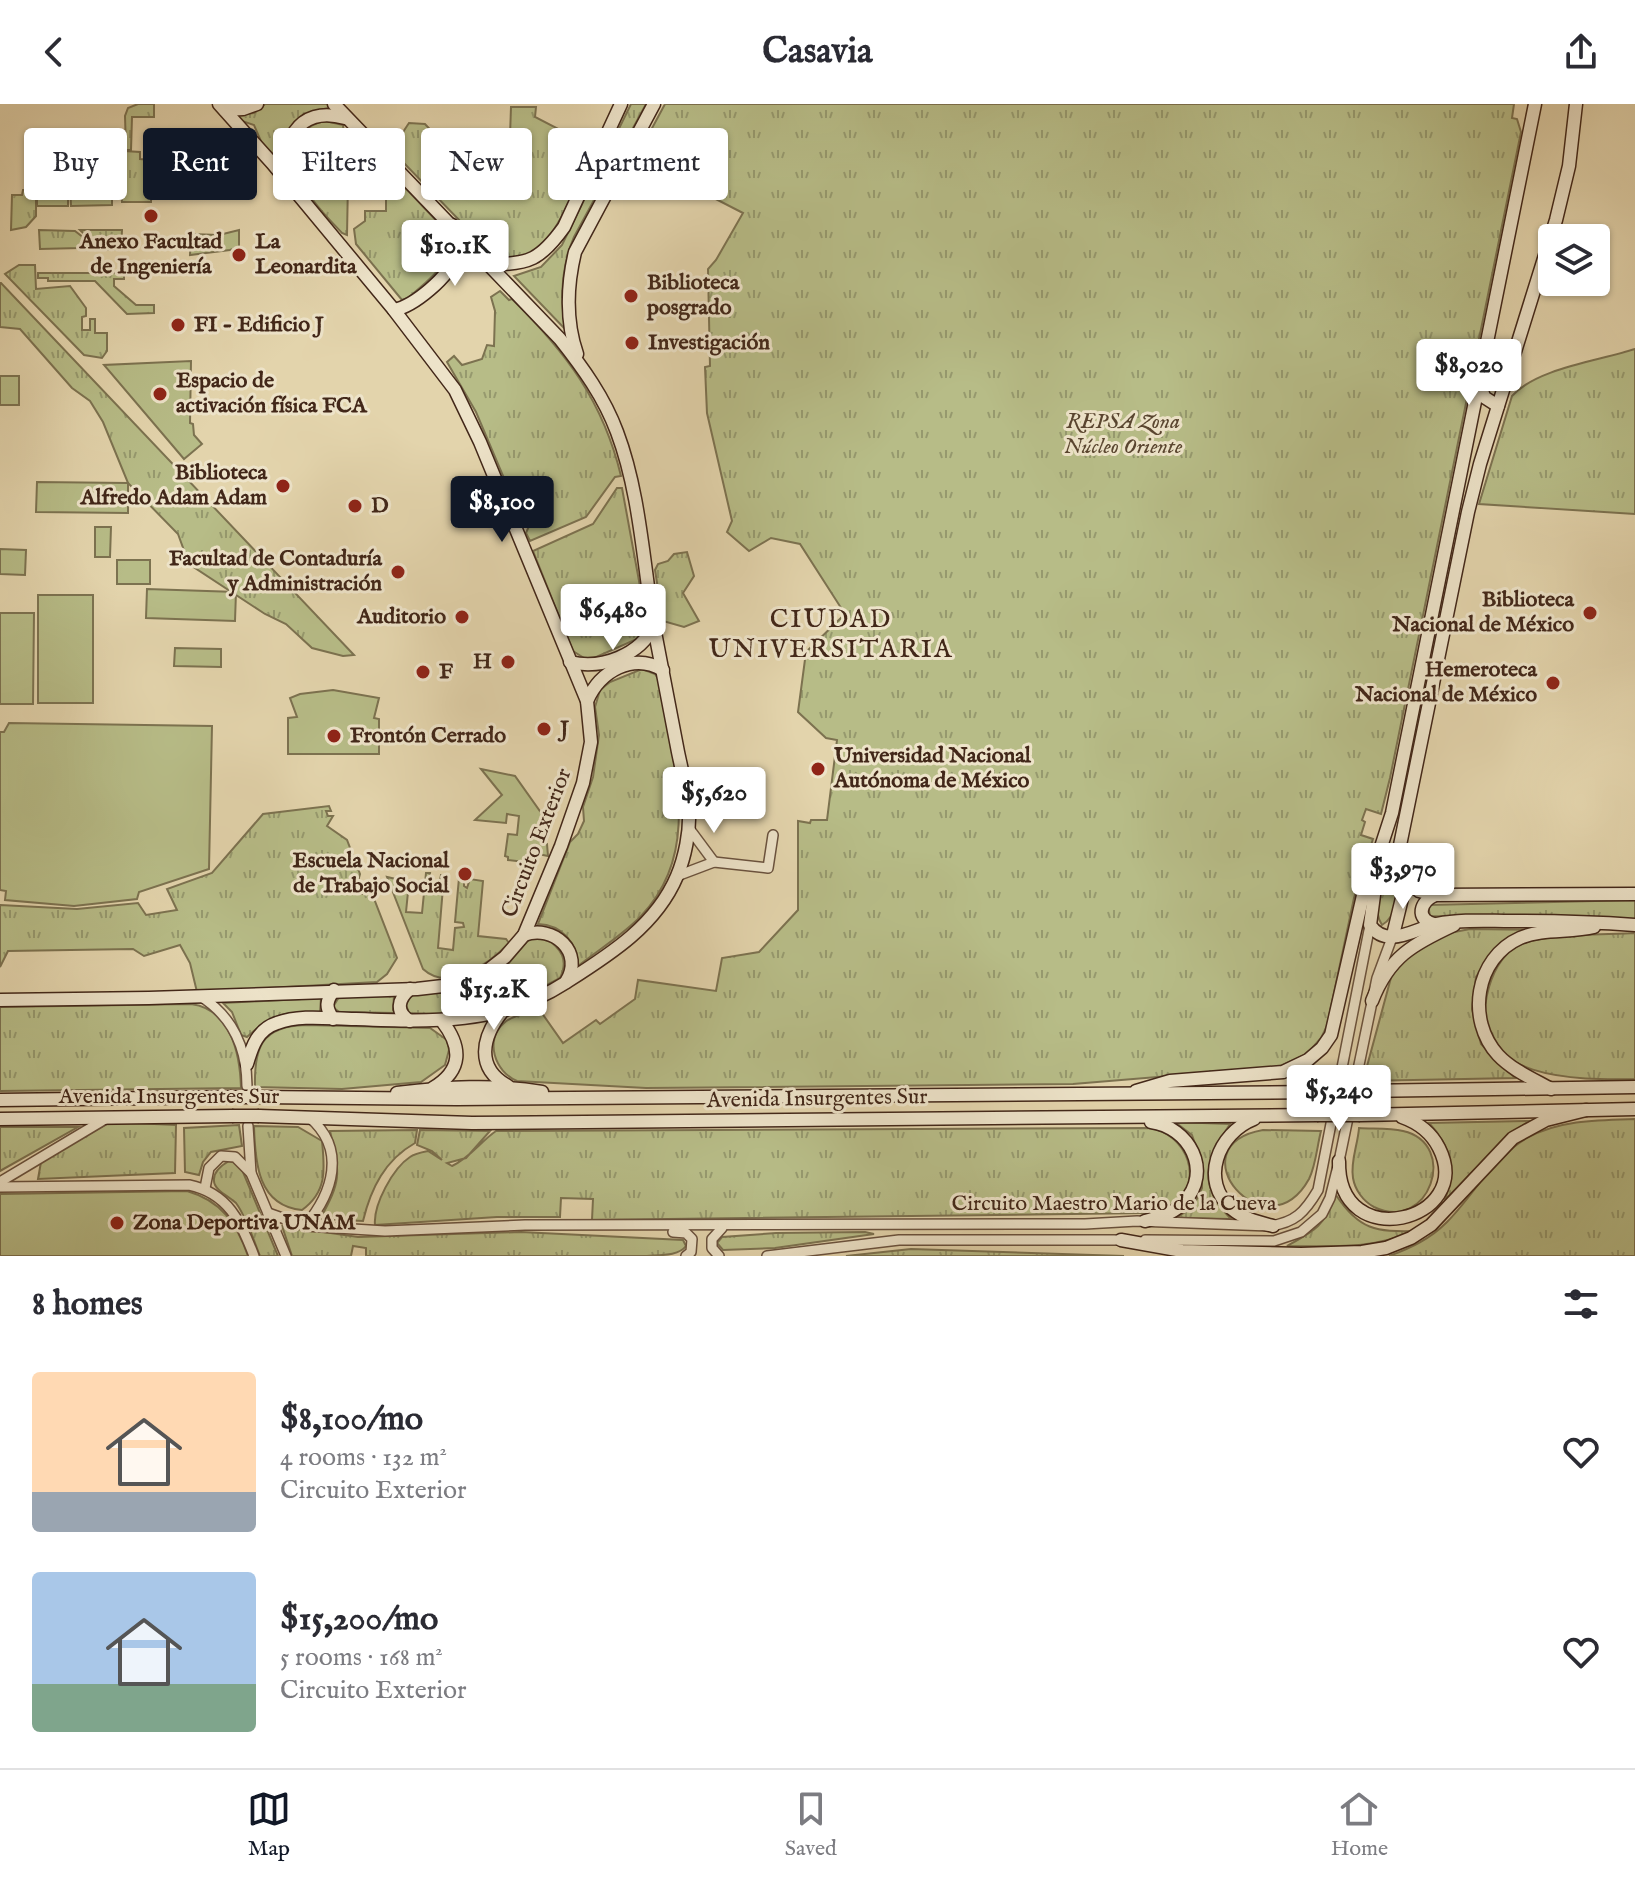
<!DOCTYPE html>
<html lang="en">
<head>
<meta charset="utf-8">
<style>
	:root { --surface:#fff; --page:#f7f7f7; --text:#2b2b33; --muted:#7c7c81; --line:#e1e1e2; --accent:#111827 }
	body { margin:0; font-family:"IM FELL English",serif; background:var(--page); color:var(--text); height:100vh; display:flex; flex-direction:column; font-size:30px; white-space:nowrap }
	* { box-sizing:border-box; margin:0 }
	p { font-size:26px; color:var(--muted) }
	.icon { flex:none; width:44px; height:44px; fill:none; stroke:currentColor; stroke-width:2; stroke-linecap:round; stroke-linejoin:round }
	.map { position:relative; height:1152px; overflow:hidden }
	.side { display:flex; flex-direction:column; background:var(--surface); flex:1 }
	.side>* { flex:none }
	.banner { position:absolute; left:24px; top:24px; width:800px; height:72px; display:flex; gap:16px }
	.tools { position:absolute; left:1538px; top:120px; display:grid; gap:16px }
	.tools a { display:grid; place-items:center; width:72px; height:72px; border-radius:8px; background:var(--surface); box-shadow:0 2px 6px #0004; font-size:40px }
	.price { position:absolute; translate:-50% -68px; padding:0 18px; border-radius:8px; background:#fff; color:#222; font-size:26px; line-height:52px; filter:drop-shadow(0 2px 4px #0008) }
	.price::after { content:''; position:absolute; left:50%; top:48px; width:24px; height:18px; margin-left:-12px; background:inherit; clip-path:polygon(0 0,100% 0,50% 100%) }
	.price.on { background:var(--accent); color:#fff }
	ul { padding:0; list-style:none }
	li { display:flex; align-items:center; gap:24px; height:200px; padding:0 32px }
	li span { display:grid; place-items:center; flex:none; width:224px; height:160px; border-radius:8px; color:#555 }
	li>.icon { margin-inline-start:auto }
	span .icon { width:96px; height:96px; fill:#fffc; stroke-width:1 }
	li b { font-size:34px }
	h2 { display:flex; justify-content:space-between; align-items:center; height:96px; padding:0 32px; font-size:34px }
	.tag { padding:0 28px; border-radius:8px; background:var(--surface); box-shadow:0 2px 6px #0004; font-size:28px; line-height:72px }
	.tag.on { background:var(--accent); color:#fff }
	header { display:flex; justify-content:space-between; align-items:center; height:104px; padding:0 32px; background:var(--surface); font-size:36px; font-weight:700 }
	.menu { display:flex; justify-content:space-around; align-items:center; height:112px; border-top:2px solid var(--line); background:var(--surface); font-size:22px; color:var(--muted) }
	.menu a { display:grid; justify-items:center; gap:4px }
	.menu .on { color:var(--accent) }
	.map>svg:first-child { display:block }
</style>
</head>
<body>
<header><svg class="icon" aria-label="back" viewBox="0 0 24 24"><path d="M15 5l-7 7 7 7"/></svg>Casavia<svg class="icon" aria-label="share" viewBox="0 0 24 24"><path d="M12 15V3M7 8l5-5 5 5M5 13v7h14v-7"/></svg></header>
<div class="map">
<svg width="1635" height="1152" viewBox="0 0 1635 1152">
	<defs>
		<pattern id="grass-tufts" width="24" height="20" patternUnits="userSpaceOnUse" patternTransform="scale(2)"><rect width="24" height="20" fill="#b7bc87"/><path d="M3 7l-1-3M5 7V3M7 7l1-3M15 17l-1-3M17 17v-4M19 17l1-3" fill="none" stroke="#96996e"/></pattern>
	</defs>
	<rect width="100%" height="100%" fill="#e3d4ac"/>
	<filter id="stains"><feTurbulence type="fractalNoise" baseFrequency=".0025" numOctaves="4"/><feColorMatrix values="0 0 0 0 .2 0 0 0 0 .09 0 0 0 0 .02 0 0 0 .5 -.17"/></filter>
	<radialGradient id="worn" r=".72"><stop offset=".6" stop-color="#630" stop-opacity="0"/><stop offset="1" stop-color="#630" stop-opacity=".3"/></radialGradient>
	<g fill="url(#grass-tufts)" stroke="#7c7250" stroke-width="2">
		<polygon points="138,0 154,0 154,13 132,13 131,46 126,46 125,12 128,4"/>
		<path d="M265 0H327L331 4C285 9 289 34 286 71L263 42 254 21 239 16 236 11 254 9Z"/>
		<path d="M631 0H646L574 133C561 163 560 193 565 225L514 172 541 163 562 141Z"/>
		<path d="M665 0H1514L1512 14 1517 15 1521 28 1390 674 1381 710 1366 705 1362 716 1365 718 1361 731 1373 735 1354 794 1327 922 1321 934 1307 950 1278 963 1073 980 646 984 517 977C495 968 484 936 504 919 512 911 529 909 539 905L563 939 596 916 600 920 635 895 638 876 716 887 722 854 759 848 798 806V717L810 719 811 716H827L837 636 826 634 798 608 806 548 845 510 800 440 771 434 749 447 727 428 732 417 707 309 705 263 710 262 708 165 716 156 743 109 636 54Z"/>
		<path d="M511 3H536L535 13 593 43C580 70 559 133 533 148 523 154 508 154 496 153V149L490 148 400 55C394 39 401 31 409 19L425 20 437 33 510 32Z"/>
		<path d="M325 17 343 21 348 77 347 131 342 129C331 117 317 104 309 90 294 64 288 24 325 17Z"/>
		<path d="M360 36 448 129C454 160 429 175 408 194L402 196 356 140 354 125 365 117V107H386V95L389 94 387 72H362Z"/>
		<polygon points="124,47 140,48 140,55 152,56 151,98 122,98 121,84 124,83"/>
		<polygon points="70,82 112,82 112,101 71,102"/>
		<polygon points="23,86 36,86 36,112 26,123 11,126 12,91 22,91"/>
		<polygon points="39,126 75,127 84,134 80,144 40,145"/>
		<polygon points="80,126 122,126 121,146 101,146"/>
		<polygon points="239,126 239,143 230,146 190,151 191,130 219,131"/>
		<polygon points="19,161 35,161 36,185 70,182 86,204 86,212 82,213 82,226 90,226 90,215 95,215 95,229 107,229 107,247 102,254 84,251 5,170"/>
		<polygon points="38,169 124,169 124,175 114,175 114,182 136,201 154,201 154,209 127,210 95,177 48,177 48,174 38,174"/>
		<polygon points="0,179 1,179 354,551 343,552 312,544 286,520 265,510 189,460 178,430 128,379 103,318 90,297 72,284 20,225 0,223"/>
		<path d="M500 187 509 196 512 195C566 248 603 297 621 372L615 373 586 413 530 437 526 429 529 422 524 408 517 405 476 308 447 258 454 252 462 261 482 255 487 241 494 242 495 207 491 193Z"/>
		<path d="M1635 245V410L1479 400 1512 292C1537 264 1599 257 1635 245Z"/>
		<polygon points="617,384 622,384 646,515 642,529 637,535 594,554 584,554 573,547 533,447 593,420"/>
		<polygon points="687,448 694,472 683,489 699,517 684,523 663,517 655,466 658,460 668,457 674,450"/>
		<path d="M642 565 655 570 659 576C671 656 705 745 641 812 623 831 598 846 578 862 577 838 562 821 538 820L570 738 578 730 584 717 583 703 593 673 599 631 595 603 600 586 610 578Z"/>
		<polygon points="329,702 331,707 326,707 328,712 333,712 327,722 347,736 360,770 356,785 362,790 371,787 397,854 387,870 377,878 197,888 190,859 180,841 144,852 133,845 8,847 0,863 0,801 77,805 138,799 146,811 177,806 167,785 212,769 263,710"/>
		<path d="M426 769H430L429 775 434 781 440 776 441 771H444L438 844 453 846 455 824 464 823 463 819 455 818 459 774 464 775V782L467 784 470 775 483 777 478 832 506 835 509 839C490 859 449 889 423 865L387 773 409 778 406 808 422 809Z"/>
		<path d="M1391 774C1402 785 1396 813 1382 821 1373 807 1377 784 1391 774Z"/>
		<polygon points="1635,796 1635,816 1430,812 1428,801"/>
		<polygon points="1470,825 1537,826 1500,840 1476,873 1472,905 1481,940 1515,974 1363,977 1392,870 1414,846 1439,831"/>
		<path d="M1635 829V975C1579 976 1468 977 1487 891 1491 872 1501 850 1519 841 1545 829 1605 831 1635 829Z"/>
		<path d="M546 834C561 845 569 855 560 874L525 893 496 903C486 876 515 854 529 835Z"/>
		<polygon points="495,870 489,904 459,908 451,898 449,889 468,884"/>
		<polygon points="415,889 443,889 449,911 409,909 405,898 407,893"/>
		<polygon points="394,892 393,906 395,909 339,908 333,903 339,893"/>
		<path d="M321 894 320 908C285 907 272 910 247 933L241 931 232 908 223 899Z"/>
		<path d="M191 900C231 905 240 950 241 984L0 987V903Z"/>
		<path d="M306 921 430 924 447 936 449 946 445 961 421 978 342 985 255 983C254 944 261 922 306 921Z"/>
		<path d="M1635 1015V1152H1389C1411 1144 1430 1135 1447 1118 1474 1091 1492 1054 1527 1034 1559 1016 1599 1016 1635 1015Z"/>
		<path d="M1529 1017 1508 1032 1445 1096C1455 1066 1451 1042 1429 1019Z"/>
		<polygon points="110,1018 176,1021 175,1069 38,1075 41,1058"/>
		<path d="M1175 1018 1230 1020C1206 1058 1196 1079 1231 1115L1176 1114 1193 1103 1202 1084V1060L1192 1031Z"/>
		<polygon points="239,1021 242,1042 211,1048 203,1058 199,1071 185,1068 184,1024"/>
		<path d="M254 1022 298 1023 322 1037C325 1066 327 1088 302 1106 258 1102 255 1059 254 1022Z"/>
		<polygon points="0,1023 78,1023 0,1067"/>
		<path d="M1150 1024C1187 1030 1206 1078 1172 1102 1166 1107 1155 1107 1147 1109L592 1116 593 1095 561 1094 560 1113H497L375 1121C373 1101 393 1064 410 1053 414 1050 423 1048 428 1047L442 1056 432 1047 417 1041 420 1026 490 1027 466 1054 447 1059 452 1062C470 1054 480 1038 496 1027Z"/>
		<path d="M1359 1024C1373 1025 1389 1024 1403 1027 1460 1040 1429 1130 1374 1103 1363 1097 1355 1086 1353 1074 1350 1058 1358 1040 1359 1024Z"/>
		<path d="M417 1026 415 1039C385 1056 371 1084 363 1117L320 1115C342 1075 340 1071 330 1027Z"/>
		<path d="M1263 1026 1321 1027C1317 1042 1316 1061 1309 1075 1266 1152 1173 1042 1263 1026Z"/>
		<path d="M229 1057 237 1059 243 1068 278 1152H260C253 1135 247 1114 236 1099 230 1093 214 1086 214 1077 213 1068 222 1061 229 1057Z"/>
		<path d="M1336 1091C1359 1126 1376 1128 1416 1127 1367 1146 1338 1142 1287 1142 1316 1126 1323 1123 1336 1091Z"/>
		<path d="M282 1122 358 1133 521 1128 683 1136 686 1142C679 1152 660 1151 647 1152H366V1144L353 1142 351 1152H292Z"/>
		<polygon points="865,1128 874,1130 775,1144 723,1146 717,1139 722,1133 776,1129"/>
		<polygon points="911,1145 1124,1152 846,1152"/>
	</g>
	<g fill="#b7bc87" stroke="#7c7250" stroke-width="2">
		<rect x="37" y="84" width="31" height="18"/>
		<polygon points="191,257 190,319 193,320 194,331 202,340 184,355 104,261"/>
		<rect x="0" y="272" width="19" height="29"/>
		<polygon points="37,378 128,379 128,409 36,408"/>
		<polygon points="95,423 111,423 110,453 95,453"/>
		<polygon points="0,445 26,446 25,471 0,470"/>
		<rect x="117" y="456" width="33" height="24"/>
		<polygon points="147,485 236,488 235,517 146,514"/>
		<rect x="38" y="491" width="55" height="108"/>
		<polygon points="0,509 34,509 33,600 0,600"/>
		<polygon points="175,544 221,545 221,563 174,562"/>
		<polygon points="333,586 379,594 374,614 379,615 379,650 288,650 288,614 297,613 290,594 300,590"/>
		<polygon points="9,619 212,622 209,765 139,788 137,795 74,802 5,796 6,787 0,786 0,628 4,628"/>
		<polygon points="481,665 515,672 549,720 544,739 547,740 548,752 538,750 525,758 508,756 508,753 505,752 508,730 517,731 519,712 507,710 506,719 475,716 502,691"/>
		<path d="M187 1087C222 1097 237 1120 248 1152H0V1090Z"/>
	</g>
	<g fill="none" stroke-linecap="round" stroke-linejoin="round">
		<g stroke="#6a523e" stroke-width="12">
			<g id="street">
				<polyline points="688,723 714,758"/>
				<polyline points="677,772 714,758 768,764 773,731"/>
				<path d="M200 892C232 912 247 944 247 982"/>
				<polyline points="248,1022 251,1069 286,1152"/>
				<polyline points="0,1078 107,1014"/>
				<path d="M0 1083 189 1081C228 1089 241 1118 254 1152"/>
				<polyline points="205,1084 209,1064 221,1052 235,1053 251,1069"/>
				<path d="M268 1109 305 1122 385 1127 525 1121 1085 1120 1137 1117 1269 1122C1295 1119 1305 1108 1318 1086L1370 821"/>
				<path d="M305 1122C333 1089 347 1045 309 1013"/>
				<polyline points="673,1128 686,1129 692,1135 691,1148 686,1152"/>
				<polyline points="1145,1136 1274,1137 1301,1128 1322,1110 1330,1094 1338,1062 1377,874 1393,831"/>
				<polyline points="719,1152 712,1144 712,1135 722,1124"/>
				<polyline points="767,1152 899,1136 1126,1136"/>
			</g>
		</g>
		<g stroke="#422719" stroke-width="15">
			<g id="secondary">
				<path d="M1535 0 1392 709 1380 746 1370 821C1387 846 1416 824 1437 820 1461 815 1487 817 1511 817 1553 817 1594 818 1635 821"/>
				<polyline points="225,6 243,5 257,0"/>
				<path d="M293 82C277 41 297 0 345 14"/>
				<path d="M490 160C529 161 541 155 564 123L621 0"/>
				<path d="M394 206C414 202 449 173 455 153 458 142 454 132 452 121"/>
				<path d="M577 250C566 218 567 181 575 148L654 0"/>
				<polyline points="1479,276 1484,293 1498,302"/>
				<path d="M570 558C601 566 641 551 654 521"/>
				<path d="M587 597C600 567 633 548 663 566"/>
				<path d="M1434 820C1415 815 1420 798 1435 791"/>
				<path d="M524 831C553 820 585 848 566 878"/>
				<polyline points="1393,831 1404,786 1398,751 1468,408 1480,360 1556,116 1569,62 1576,0"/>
				<polyline points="0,896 149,894 417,885 443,882 482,871 505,853 524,831 561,742 583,679 591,638 587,597 480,338 455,286 394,206 272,59 219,0"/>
				<path d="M1372 897C1389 853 1413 840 1454 821"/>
				<path d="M502 908C482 933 475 964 508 982"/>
				<path d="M333 915C325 903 326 897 334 886"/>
				<path d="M410 917C395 908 398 895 410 885"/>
				<path d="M247 960C252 942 258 925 277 919 302 910 330 915 355 915 430 918 500 921 565 879 609 851 656 822 677 772 685 753 690 728 689 707 687 687 682 667 678 648 670 606 662 565 654 523 643 458 640 389 617 328 604 293 583 264 560 235L334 0"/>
				<path d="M433 984C463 966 462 943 442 917"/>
				<path d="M1551 985C1533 975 1512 966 1498 951 1466 916 1475 854 1520 834 1543 824 1570 829 1594 823"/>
				<polyline points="1136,987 1170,977 1283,968 1308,956 1322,944 1331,931 1364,787 1377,767 1393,766 1419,787 1435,791 1635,790"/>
				<polyline points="1363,987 1635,983"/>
				<path d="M397 989C447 983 492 980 542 988"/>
				<polyline points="259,993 457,995 1322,988"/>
				<polyline points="0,996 230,993"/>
				<polyline points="1360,1011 1635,1005"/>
				<polyline points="259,1012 472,1019 1317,1011"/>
				<polyline points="0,1015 232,1012"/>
				<path d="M1254 1015C1218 1029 1199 1077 1232 1105 1244 1115 1258 1118 1273 1122"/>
				<path d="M1339 1057C1337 1152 1476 1117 1439 1044 1431 1028 1419 1019 1402 1013"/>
				<path d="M1145 1117C1159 1113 1174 1110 1184 1098 1213 1067 1189 1023 1151 1018"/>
				<polyline points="1121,1136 1182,1147 1301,1150 1362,1148 1386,1144 1411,1134 1431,1121 1513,1034 1546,1016 1586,1006"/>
			</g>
		</g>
		<use href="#street" stroke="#ede3c9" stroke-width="9"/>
		<use href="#secondary" stroke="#ede3c9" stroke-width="12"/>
		<g stroke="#422719" stroke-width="15" stroke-linecap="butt">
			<g id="secondary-bridge">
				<polyline points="1322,988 1363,987"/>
				<polyline points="230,993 259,993"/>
				<polyline points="1317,1011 1360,1011"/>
				<polyline points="232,1012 259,1012"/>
			</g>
		</g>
		<use href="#secondary-bridge" stroke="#ede3c9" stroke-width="12"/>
	</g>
	<g fill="#8f2418" stroke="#ede3c9" stroke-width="3">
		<circle cx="151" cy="112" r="8"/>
		<circle cx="239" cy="151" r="8"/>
		<circle cx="631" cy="192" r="8"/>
		<circle cx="178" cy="221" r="8"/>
		<circle cx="632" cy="239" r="8"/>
		<circle cx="160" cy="290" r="8"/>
		<circle cx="283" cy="382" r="8"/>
		<circle cx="355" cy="402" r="8"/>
		<circle cx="398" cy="468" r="8"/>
		<circle cx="1590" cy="509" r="8"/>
		<circle cx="462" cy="513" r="8"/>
		<circle cx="508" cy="558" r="8"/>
		<circle cx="423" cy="568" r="8"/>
		<circle cx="1553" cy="579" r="8"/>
		<circle cx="544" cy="625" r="8"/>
		<circle cx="334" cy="632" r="8"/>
		<circle cx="818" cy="665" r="8"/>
		<circle cx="465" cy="770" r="8"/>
		<circle cx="117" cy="1119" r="8"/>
	</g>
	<g text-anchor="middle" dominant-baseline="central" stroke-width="6" stroke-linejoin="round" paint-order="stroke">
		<g font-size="22" font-weight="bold" fill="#422719" stroke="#ede3c9" text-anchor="start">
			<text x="151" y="138" text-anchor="middle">Anexo Facultad<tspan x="151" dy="25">de Ingeniería</tspan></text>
			<text x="255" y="138">La<tspan x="255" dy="25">Leonardita</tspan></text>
			<text x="647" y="179">Biblioteca<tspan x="647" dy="25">posgrado</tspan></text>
			<text x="194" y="221">FI - Edificio J</text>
			<text x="648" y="239">Investigación</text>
			<text x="176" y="277">Espacio de<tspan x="176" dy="25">activación física FCA</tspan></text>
			<text x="267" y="369" text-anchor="end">Biblioteca<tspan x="267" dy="25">Alfredo Adam Adam</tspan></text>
			<text x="371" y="402">D</text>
			<text x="382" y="455" text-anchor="end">Facultad de Contaduría<tspan x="382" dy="25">y Administración</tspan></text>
			<text x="1574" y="496" text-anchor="end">Biblioteca<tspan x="1574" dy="25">Nacional de México</tspan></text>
			<text x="446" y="513" text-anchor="end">Auditorio</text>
			<text x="492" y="558" text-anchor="end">H</text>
			<text x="1537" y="566" text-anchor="end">Hemeroteca<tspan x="1537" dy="25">Nacional de México</tspan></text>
			<text x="439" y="568">F</text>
			<text x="560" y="625">J</text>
			<text x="350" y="632">Frontón Cerrado</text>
			<text x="834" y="652">Universidad Nacional<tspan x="834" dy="25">Autónoma de México</tspan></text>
			<text x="449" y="757" text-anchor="end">Escuela Nacional<tspan x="449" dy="25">de Trabajo Social</tspan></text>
			<text x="133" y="1119">Zona Deportiva UNAM</text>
		</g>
		<g font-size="22" font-style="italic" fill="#59452f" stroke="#ede3c9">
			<text x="1123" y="318">REPSA Zona<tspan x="1123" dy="25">Núcleo Oriente</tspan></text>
		</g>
		<g font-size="22" fill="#422719" stroke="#ede3c9">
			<text transform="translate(537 739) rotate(-69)">Circuito Exterior</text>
			<text x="169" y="993">Avenida Insurgentes Sur</text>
			<text transform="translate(817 995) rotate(-1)">Avenida Insurgentes Sur</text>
			<text x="1114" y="1100">Circuito Maestro Mario de la Cueva</text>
		</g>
		<g font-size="26" letter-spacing="2" fill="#422719" stroke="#ede3c9">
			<text x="831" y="515">CIUDAD<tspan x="831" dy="30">UNIVERSITARIA</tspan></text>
		</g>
	</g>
	<rect width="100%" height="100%" filter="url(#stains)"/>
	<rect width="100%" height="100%" fill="url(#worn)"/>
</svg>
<div class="tools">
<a><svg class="icon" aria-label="layers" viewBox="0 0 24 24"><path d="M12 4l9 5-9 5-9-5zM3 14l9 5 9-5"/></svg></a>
</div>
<b class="price" style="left:455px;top:184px">$10.1K</b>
<b class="price" style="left:1469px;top:303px">$8,020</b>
<b class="price on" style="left:502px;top:440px">$8,100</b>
<b class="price" style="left:613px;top:548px">$6,480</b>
<b class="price" style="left:714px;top:731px">$5,620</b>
<b class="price" style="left:1403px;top:807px">$3,970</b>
<b class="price" style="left:494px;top:928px">$15.2K</b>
<b class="price" style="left:1339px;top:1029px">$5,240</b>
<div class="banner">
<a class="tag">Buy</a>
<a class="tag on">Rent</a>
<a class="tag">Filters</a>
<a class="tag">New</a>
<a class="tag">Apartment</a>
</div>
</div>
<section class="side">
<h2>8 homes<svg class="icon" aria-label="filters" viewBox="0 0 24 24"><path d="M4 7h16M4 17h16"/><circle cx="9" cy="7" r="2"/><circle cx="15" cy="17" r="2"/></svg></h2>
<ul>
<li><span style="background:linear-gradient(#ffd9b3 75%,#9aa5b1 0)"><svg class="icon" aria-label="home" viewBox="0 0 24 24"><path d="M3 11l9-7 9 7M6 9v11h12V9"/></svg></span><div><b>$8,100/mo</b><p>4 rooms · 132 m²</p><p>Circuito Exterior</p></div><svg class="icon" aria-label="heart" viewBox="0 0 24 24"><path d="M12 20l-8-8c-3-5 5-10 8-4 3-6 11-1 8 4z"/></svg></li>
<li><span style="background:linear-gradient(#a9c7e8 70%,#7fa58c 0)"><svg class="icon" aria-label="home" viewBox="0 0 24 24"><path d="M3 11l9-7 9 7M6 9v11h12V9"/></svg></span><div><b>$15,200/mo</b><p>5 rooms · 168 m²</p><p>Circuito Exterior</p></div><svg class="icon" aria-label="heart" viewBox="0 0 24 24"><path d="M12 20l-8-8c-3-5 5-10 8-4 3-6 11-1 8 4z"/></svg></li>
</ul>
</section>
<nav class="menu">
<a class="on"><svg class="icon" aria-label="map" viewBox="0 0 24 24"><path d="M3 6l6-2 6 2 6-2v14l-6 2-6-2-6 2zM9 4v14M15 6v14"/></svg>Map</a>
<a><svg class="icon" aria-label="saved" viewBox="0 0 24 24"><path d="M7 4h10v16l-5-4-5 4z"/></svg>Saved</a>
<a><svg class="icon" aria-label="home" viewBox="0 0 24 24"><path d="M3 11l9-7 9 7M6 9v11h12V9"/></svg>Home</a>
</nav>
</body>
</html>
